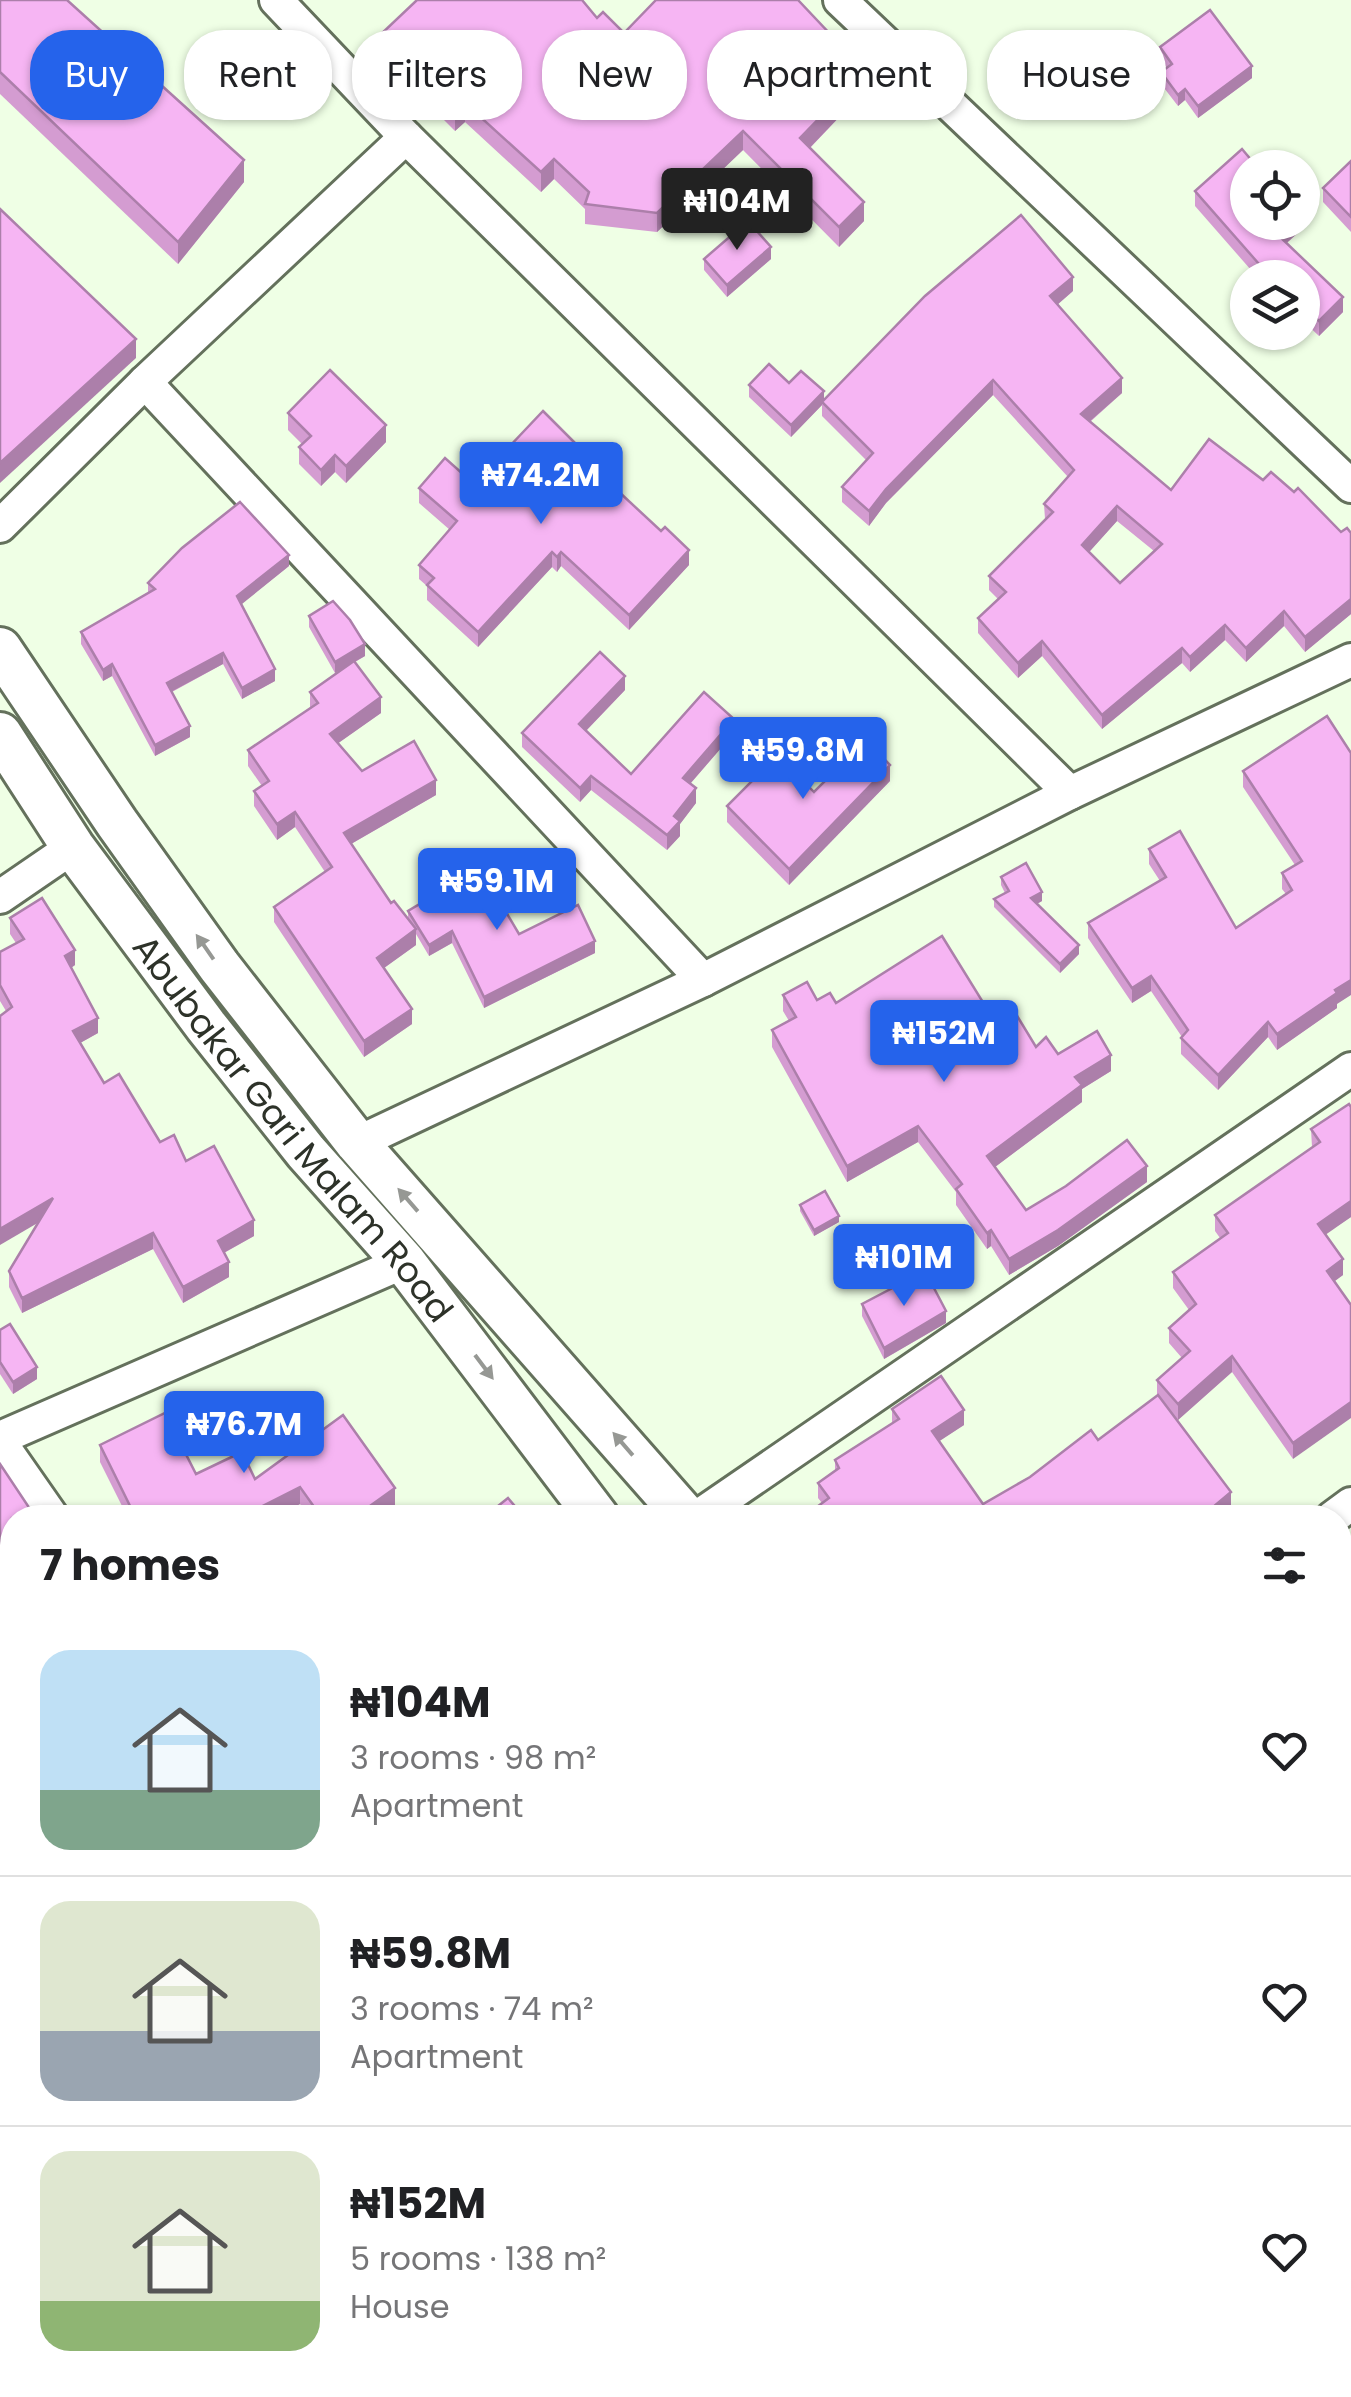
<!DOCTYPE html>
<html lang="en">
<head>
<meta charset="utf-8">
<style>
	:root { --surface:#fff; --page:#f2f2f2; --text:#202124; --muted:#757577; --line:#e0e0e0; --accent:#2563eb }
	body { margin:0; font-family:Poppins,sans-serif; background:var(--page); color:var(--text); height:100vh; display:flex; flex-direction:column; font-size:38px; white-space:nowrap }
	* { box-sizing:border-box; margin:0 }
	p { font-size:32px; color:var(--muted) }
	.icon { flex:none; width:55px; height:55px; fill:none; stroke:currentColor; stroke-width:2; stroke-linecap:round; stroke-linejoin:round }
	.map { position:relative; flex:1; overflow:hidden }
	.drawer { position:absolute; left:0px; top:1505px; width:1352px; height:892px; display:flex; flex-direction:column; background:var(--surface); border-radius:40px 40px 0 0; box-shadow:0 2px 8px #0004 }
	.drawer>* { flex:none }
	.guide { position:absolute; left:30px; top:30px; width:1292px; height:90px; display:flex; gap:20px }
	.controls { position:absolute; left:1230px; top:150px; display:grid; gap:20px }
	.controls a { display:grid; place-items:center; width:90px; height:90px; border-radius:50%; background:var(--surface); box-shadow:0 2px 8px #0004; font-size:50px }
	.price { position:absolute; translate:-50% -85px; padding:0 22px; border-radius:10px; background:var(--accent); color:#fff; font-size:32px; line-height:65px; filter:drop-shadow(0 2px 5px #0008) }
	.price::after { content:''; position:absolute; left:50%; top:60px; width:30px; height:22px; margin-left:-15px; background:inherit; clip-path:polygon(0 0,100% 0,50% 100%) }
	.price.active { background:#222; color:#fff }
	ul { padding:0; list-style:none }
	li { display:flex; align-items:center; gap:30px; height:250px; padding:0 40px }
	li+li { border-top:2px solid var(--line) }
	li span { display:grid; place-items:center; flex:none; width:280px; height:200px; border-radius:30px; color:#555 }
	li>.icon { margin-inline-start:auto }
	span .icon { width:120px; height:120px; fill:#fffc; stroke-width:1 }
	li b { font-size:42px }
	h2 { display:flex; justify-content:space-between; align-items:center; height:120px; padding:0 40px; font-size:42px }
	.tag { padding:0 35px; border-radius:40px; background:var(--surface); box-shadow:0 2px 8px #0004; font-size:35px; line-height:90px }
	.tag.active { background:var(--accent); color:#fff }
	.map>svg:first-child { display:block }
</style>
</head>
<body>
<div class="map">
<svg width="1351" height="2397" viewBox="0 0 1351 2397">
	<rect width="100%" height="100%" fill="#efffe5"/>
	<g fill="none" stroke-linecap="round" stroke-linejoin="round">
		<g stroke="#64715c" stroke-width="38">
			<g id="minor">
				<polyline points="276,0 406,137 1070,793"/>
				<polyline points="840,0 1351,486"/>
				<polyline points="145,382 703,980"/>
				<polyline points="0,526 145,382 406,137"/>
				<polyline points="0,897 73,847"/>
				<polyline points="357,1143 703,980 1070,793 1351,660"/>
				<polyline points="0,1438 404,1262"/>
				<polyline points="0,1442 53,1518"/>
				<polyline points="696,1518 1351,1069"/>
				<polyline points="1332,1518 1351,1504"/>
				<polyline points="1340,2007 1351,1999"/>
				<polyline points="0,2113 12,2103"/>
				<polyline points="0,2382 12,2376"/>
				<polyline points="187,2385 279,2397"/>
				<polyline points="535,2397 614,2387 634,2397"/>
				<polyline points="688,2397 716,2385"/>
			</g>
		</g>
		<g stroke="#64715c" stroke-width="48">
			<g id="tertiary">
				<polyline points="0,649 117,823 219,966 357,1143 687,1518"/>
				<path id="s1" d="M0 734 73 847 206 1026 306 1152 404 1262 598 1518"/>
				<polyline points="1340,2291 1351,2303"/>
				<polyline points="1340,2380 1351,2391"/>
			</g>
		</g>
		<use href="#minor" stroke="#fff" stroke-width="32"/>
		<use href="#tertiary" stroke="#fff" stroke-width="42"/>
	</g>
	<g fill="#d49cd1" fill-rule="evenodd">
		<polygon points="0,0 244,182 178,264 0,94"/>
		<polygon points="597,18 624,33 865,90 810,148 864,221 839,247 743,150 657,232 585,224 585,209 554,179 541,192 465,122 455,131 379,55 379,36"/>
		<polygon points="1160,47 1252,78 1198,118 1185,100 1178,106 1161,84 1161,72 1167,68 1160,59"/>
		<polygon points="1351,161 1351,232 1323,202 1323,188"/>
		<polygon points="1195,191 1300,222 1300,231 1286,243 1343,312 1319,336 1302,320 1302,278 1258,278 1195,206"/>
		<polygon points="704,259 771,259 727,297 704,270"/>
		<path d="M1073 291 1057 305 1122 393 1090 422 1171 490 1263 480 1294 492 1341 532 1351 533V614L1305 652 1284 626 1246 662 1225 640 1190 672 1182 663 1102 729 1042 656 1018 678 978 633V618L998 599 989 590V576L1045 519 1044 504 1068 477 993 395 886 503 869 526 842 502V487L866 460 822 416V405L791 437 749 397V385L789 383 824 399ZM1117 521 1154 551 1120 583 1089 552Z"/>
		<polygon points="288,413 386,442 346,483 335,472 321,486 299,464 299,447 302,444 288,430"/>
		<polygon points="474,484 620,493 689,565 629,630 561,566 557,572 552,567 478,647 427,600 427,586 419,579 419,565 450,530 419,503 419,488"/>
		<polygon points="289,566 241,604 275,681 242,699 223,664 172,692 190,737 155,756 112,676 103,681 81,644 81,632 148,593 148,583"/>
		<polygon points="309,616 365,656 355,662 381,713 338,743 362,771 436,795 351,844 391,903 408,919 408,911 519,934 595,953 484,1008 452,943 429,956 416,934 416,945 384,968 412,1024 364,1057 274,922 274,907 325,872 295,827 277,840 254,806 254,791 262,786 248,766 248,750 310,708 310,692 343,669 335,673 309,627"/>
		<polygon points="625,690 586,731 631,774 734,733 690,784 696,803 680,824 680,836 667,850 591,790 580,802 522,747 522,733"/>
		<polygon points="1327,716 1337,1008 1277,1050 1268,1037 1218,1090 1181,1054 1181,1038 1182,1037 1151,991 1132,1003 1088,938 1088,923 1160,881 1149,864 1149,849 1236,928 1286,894 1282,889 1282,873 1295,865 1243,787 1243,771"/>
		<polygon points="890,781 789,885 727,822 727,806"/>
		<polygon points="1001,877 1042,901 1037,904 1079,954 1060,973 994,907 994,899 1005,893 1001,885"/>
		<polygon points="10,918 75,965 71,968 98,1033 80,1043 104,1083 160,1142 186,1161 254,1236 224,1253 229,1277 183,1303 153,1249 22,1313 9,1287 9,1271 38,1222 6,1011 0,1001 0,952 16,943 10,934"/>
		<polygon points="783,995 997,1025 1036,1047 1111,1071 1082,1089 1082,1102 995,1167 1026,1210 1147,1182 1058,1246 1009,1275 991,1246 987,1249 956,1205 956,1192 918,1142 847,1182 772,1047 772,1030 789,1021 783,1011"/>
		<polygon points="1351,1107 1351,1217 1325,1234 1343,1275 1334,1281 1293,1459 1232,1372 1178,1420 1170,1412 1231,1507 1218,1518 801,1518 822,1503 818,1498 818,1483 835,1471 835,1460 892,1424 892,1409 964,1425 939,1441 983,1504 1098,1440 1157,1396 1157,1380 1182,1358 1169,1343 1169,1328 1189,1310 1173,1288 1173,1272 1220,1238 1215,1231 1215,1215 1312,1147 1311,1129"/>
		<polygon points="800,1205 839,1222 814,1236 800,1211"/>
		<polygon points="862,1304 946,1323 884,1359 862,1316"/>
		<polygon points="0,1330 37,1379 13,1394 0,1374"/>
		<polygon points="100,1445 196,1474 255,1479 395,1505 378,1518 310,1518 300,1504 273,1518 128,1518 100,1462"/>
		<polygon points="0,1464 12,1518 12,1646 0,1630"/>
		<polygon points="12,2117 12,2164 7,2168 0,2159 0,2123"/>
		<polygon points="960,2385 1043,2385 1050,2397 966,2397"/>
	</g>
	<g fill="#ac7faa">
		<polygon points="1252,66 1252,78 1198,118 1198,106"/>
		<polygon points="865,71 865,90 800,158 800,138"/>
		<polygon points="1185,89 1185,100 1178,106 1178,95"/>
		<polygon points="465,103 465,122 455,131 455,112"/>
		<polygon points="743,131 743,150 657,232 657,213"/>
		<polygon points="554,159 554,179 541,192 541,172"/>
		<polygon points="244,160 244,182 178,264 178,242"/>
		<polygon points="864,202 864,221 839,247 839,227"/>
		<polygon points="1292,222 1300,222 1300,231 1278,251 1278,235"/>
		<polygon points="771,247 771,259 727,297 727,285"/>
		<polygon points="1073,277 1073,291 1050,311 1050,296"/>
		<polygon points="1343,297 1343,312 1319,336 1319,321"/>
		<polygon points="136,339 136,358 0,483 0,463"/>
		<polygon points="1122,378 1122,393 1081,429 1081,414"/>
		<polygon points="993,380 993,395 886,503 869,526 869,511 886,489"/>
		<polygon points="824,391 824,403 822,402 822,405 791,437 791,425"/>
		<polygon points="386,425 386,442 346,483 346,466"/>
		<polygon points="335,455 335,472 321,486 321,470"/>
		<polygon points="1117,506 1117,521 1082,560 1082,545"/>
		<polygon points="689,550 689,565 629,630 629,615"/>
		<polygon points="552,552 552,567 478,647 478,632"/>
		<polygon points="561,552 561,566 557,572 557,557"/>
		<polygon points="289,555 289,566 237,608 237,596"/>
		<polygon points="1351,599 1351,614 1305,652 1305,637"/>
		<polygon points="1284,611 1284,626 1246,662 1246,648"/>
		<polygon points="1225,625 1225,640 1190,672 1190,657"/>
		<polygon points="1042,641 1042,656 1018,678 1018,663"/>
		<polygon points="365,644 365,656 335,673 335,662"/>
		<polygon points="1182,648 1182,663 1102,729 1102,715"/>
		<polygon points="223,653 223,664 167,694 167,683"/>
		<polygon points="112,664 112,676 103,681 103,670"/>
		<polygon points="275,669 275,681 242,699 242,688"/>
		<polygon points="625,676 625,690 579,738 579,724"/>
		<polygon points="381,697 381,713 330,749 330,734"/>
		<polygon points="734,719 734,733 683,792 683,778"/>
		<polygon points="190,726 190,737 155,756 155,745"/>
		<polygon points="890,765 890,781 789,885 789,869"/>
		<polygon points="591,776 591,790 580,802 580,788"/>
		<polygon points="436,780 436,795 344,848 344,833"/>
		<polygon points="696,788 696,803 680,824 680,836 667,850 667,835 674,816"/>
		<polygon points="295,812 295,827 277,840 277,824"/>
		<polygon points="1042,892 1042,901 1031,907 1031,898"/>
		<polygon points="416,929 416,945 377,973 377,958"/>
		<polygon points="452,931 452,943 429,956 429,945"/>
		<polygon points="595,941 595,953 484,1008 484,997"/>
		<polygon points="1079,945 1079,954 1060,973 1060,964"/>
		<polygon points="75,950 75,965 65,972 65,956"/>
		<polygon points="1151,976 1151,991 1132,1003 1132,988"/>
		<polygon points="1351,980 1351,995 1337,1004 1337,1008 1277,1050 1277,1034 1335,990"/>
		<polygon points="412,1009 412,1024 364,1057 364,1041"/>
		<polygon points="98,1018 98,1033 73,1047 73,1031"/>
		<polygon points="1268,1022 1268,1037 1218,1090 1218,1075"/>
		<polygon points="1111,1055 1111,1071 1082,1089 1082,1102 987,1173 987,1156 1075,1077"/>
		<polygon points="918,1126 918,1142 847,1182 847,1166"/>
		<polygon points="1147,1166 1147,1182 1058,1246 1009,1275 1009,1259"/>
		<polygon points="53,1198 53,1214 0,1245 0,1229"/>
		<polygon points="1351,1201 1351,1217 1318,1240 1318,1224"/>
		<polygon points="839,1216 839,1222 814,1236 814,1230"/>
		<polygon points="254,1220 254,1236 218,1256 218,1241"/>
		<polygon points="991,1230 991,1246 987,1249 987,1233"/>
		<polygon points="153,1233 153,1249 22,1313 22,1298"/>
		<polygon points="1343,1259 1343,1275 1327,1287 1327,1271"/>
		<polygon points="229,1262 229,1277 183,1303 183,1287"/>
		<polygon points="946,1311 946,1323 884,1359 884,1348"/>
		<polygon points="1232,1356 1232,1372 1178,1420 1178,1404"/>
		<polygon points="37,1367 37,1379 13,1394 13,1382"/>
		<polygon points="1351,1402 1351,1418 1293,1459 1293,1443"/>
		<polygon points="964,1410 964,1425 932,1446 932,1431"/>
		<polygon points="300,1487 300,1504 273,1518 239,1518"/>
		<polygon points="395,1488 395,1505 378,1518 359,1518 363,1511"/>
		<polygon points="1231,1492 1231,1507 1218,1518 1200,1518"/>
		<polygon points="1351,1697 1351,1713 1340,1721 1340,1706"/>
		<polygon points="1343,1722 1343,1737 1340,1739 1340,1724"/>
		<polygon points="1351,1900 1351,1915 1340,1923 1340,1908"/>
		<polygon points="12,2048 12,2063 0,2070 0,2055"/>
		<polygon points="12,2151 12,2164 7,2168 7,2156"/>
		<polygon points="12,2296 12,2309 0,2312 0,2299"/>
	</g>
	<g fill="#f6b5f3" stroke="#ac7faa" stroke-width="2.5" fill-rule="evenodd">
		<polygon points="0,0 67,0 244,160 178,242 0,72"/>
		<polygon points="417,0 582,0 597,18 603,12 624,33 656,0 798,0 865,71 800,138 864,202 839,227 743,131 657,213 585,204 589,192 554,159 541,172 465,103 455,112 379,36"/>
		<polygon points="1210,10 1252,66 1198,106 1185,89 1178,95 1161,72 1172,64 1160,47"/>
		<polygon points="1242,149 1258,168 1248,168 1248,222 1292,222 1278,235 1343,297 1319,321 1302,305 1302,278 1274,278 1259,264 1195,191"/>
		<polygon points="1351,161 1351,217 1323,188"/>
		<polygon points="0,209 136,339 0,463"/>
		<path d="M1021 215 1073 277 1050 296 1122 378 1081 414 1171 490 1209 439 1263 480 1271 472 1294 492 1298 488 1341 532 1347 528 1351 533V599L1305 637 1284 611 1246 648 1225 625 1190 657 1182 648 1102 715 1042 641 1018 663 978 618 1006 592 989 576 1053 512 1044 504 1074 470 993 380 886 489 869 511 842 487 873 453 822 402 925 296ZM1117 506 1162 544 1120 583 1082 545Z"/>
		<polygon points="748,221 771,247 727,285 704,259"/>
		<polygon points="769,364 789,383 801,371 824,391 791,425 749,385"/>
		<polygon points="330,370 386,425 346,466 335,455 321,470 299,447 311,436 288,413"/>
		<polygon points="543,411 620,488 618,491 661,531 665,527 689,550 629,615 561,552 557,557 552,552 478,632 427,585 434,578 419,565 457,521 419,488 445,458 474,484"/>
		<polygon points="240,502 289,555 237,596 275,669 242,688 223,653 167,683 190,726 155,745 112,664 103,670 81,632 155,589 148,583 182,548"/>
		<polygon points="333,601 350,620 365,644 335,662 309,616"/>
		<polygon points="600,652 625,676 579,724 631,774 704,692 734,719 683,778 696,788 674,816 680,821 667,835 591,776 580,788 522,733"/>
		<polygon points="354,661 381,697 330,734 362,771 414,741 436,780 344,833 391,903 394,901 416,929 377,958 412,1009 364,1041 274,907 332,867 295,812 277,824 254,791 269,781 248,750 318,703 310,692"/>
		<polygon points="1327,716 1351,753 1351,980 1335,990 1337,993 1277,1034 1268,1022 1218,1075 1181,1038 1188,1030 1151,976 1132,988 1088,923 1166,877 1149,849 1180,831 1236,928 1292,890 1282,873 1302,861 1243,771"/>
		<polygon points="866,740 890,765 789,869 727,806 778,755 814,792"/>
		<polygon points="1026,863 1042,892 1031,898 1079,945 1060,964 994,899 1009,891 1001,877"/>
		<polygon points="480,868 519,934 578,905 595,941 484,997 452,931 429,945 408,911"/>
		<polygon points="42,898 75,950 65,956 98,1018 73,1031 104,1083 119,1074 160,1142 174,1135 186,1161 214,1146 254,1220 218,1241 229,1262 183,1287 153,1233 22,1298 9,1271 53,1198 0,1229 0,1016 12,1007 0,985 0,952 24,939 10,918"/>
		<polygon points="942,936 997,1025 1016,1014 1036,1047 1046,1037 1058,1054 1097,1031 1111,1055 1075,1077 1082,1085 987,1156 1026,1210 1066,1186 1127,1140 1147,1166 1058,1230 1009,1259 991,1230 987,1233 956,1189 962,1184 918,1126 847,1166 772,1030 796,1017 783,995 807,982 817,1000 830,993 836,1003"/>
		<polygon points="1349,1104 1351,1107 1351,1201 1318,1224 1343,1259 1327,1271 1351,1305 1351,1402 1293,1443 1232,1356 1178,1404 1157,1380 1190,1351 1169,1328 1196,1304 1173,1272 1228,1233 1215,1215 1320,1142 1311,1129"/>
		<polygon points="825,1191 839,1216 814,1230 800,1205"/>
		<polygon points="925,1271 946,1311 884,1348 862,1304"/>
		<polygon points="10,1324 37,1367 13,1382 0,1362 0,1330"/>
		<polygon points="941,1376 964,1410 932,1431 983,1504 1030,1477 1091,1430 1098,1440 1158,1395 1231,1492 1200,1518 872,1518 871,1516 869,1518 802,1518 829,1498 818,1483 839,1468 835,1460 899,1419 892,1409"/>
		<polygon points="165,1413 196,1474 242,1452 255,1479 343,1415 395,1488 363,1511 364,1514 359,1518 322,1518 300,1487 239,1518 136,1518 100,1445"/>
		<polygon points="0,1464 36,1518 12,1518 12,1633 0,1616"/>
		<polygon points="508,1498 525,1518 483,1518"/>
		<polygon points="1351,1562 1351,1697 1340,1706 1340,1571"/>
		<polygon points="1351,1836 1351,1900 1340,1908 1340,1845"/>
		<polygon points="12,1876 12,2048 0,2055 0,1884"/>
		<polygon points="12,2117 12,2151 7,2156 0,2146 0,2123"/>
		<polygon points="0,2177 12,2196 12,2296 0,2299"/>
		<polygon points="966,2385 1043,2385 1050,2397 973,2397"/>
		<polygon points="1078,2385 1135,2385 1143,2397 1060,2397"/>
		<polygon points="1161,2385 1282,2385 1289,2394 1301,2385 1311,2397 1145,2397"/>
	</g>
	<defs><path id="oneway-solid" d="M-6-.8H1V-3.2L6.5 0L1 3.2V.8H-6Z" transform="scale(2.5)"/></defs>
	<g fill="#969894">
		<use href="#oneway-solid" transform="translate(205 947) rotate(-125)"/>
		<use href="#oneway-solid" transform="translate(408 1200) rotate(-131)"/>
		<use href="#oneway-solid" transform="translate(484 1367) rotate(53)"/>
		<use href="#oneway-solid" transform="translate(623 1444) rotate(-131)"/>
	</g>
	<g text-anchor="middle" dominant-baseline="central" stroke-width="8" stroke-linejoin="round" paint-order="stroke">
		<g font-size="35" fill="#2d3229" stroke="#fff">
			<text stroke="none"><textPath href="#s1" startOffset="492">Abubakar Gari Malam Road</textPath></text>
		</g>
	</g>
</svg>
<div class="controls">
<a><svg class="icon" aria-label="locate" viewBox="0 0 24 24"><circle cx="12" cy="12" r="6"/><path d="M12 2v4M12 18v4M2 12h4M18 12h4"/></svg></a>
<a><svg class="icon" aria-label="layers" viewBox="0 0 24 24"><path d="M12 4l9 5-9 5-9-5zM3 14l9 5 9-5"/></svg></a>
</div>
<b class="price active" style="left:737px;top:253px">₦104M</b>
<b class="price" style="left:541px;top:527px">₦74.2M</b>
<b class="price" style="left:803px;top:802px">₦59.8M</b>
<b class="price" style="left:497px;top:933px">₦59.1M</b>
<b class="price" style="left:944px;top:1085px">₦152M</b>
<b class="price" style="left:904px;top:1309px">₦101M</b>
<b class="price" style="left:244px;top:1476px">₦76.7M</b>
<div class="guide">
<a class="tag active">Buy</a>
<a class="tag">Rent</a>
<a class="tag">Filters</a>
<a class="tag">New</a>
<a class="tag">Apartment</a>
<a class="tag">House</a>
</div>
<section class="drawer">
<h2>7 homes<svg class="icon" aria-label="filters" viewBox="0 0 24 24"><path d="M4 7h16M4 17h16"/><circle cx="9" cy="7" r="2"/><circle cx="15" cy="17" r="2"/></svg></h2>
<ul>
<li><span style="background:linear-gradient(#bfe0f5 70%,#7fa58c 0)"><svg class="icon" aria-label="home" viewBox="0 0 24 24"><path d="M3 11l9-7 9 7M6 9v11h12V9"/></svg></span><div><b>₦104M</b><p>3 rooms · 98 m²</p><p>Apartment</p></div><svg class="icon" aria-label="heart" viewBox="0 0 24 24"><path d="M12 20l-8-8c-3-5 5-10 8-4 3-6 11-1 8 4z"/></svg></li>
<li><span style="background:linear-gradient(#dfe7d0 65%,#9aa5b1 0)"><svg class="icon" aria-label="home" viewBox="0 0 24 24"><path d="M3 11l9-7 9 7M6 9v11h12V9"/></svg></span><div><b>₦59.8M</b><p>3 rooms · 74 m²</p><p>Apartment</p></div><svg class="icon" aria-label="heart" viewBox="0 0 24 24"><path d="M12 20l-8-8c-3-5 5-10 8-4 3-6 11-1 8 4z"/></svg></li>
<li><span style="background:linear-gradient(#dfe7d0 75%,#8fb573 0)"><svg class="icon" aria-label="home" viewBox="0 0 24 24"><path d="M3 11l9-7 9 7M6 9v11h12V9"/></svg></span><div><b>₦152M</b><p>5 rooms · 138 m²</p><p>House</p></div><svg class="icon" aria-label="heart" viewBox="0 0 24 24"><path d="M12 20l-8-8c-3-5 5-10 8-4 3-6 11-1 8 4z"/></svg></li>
</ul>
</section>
</div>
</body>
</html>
